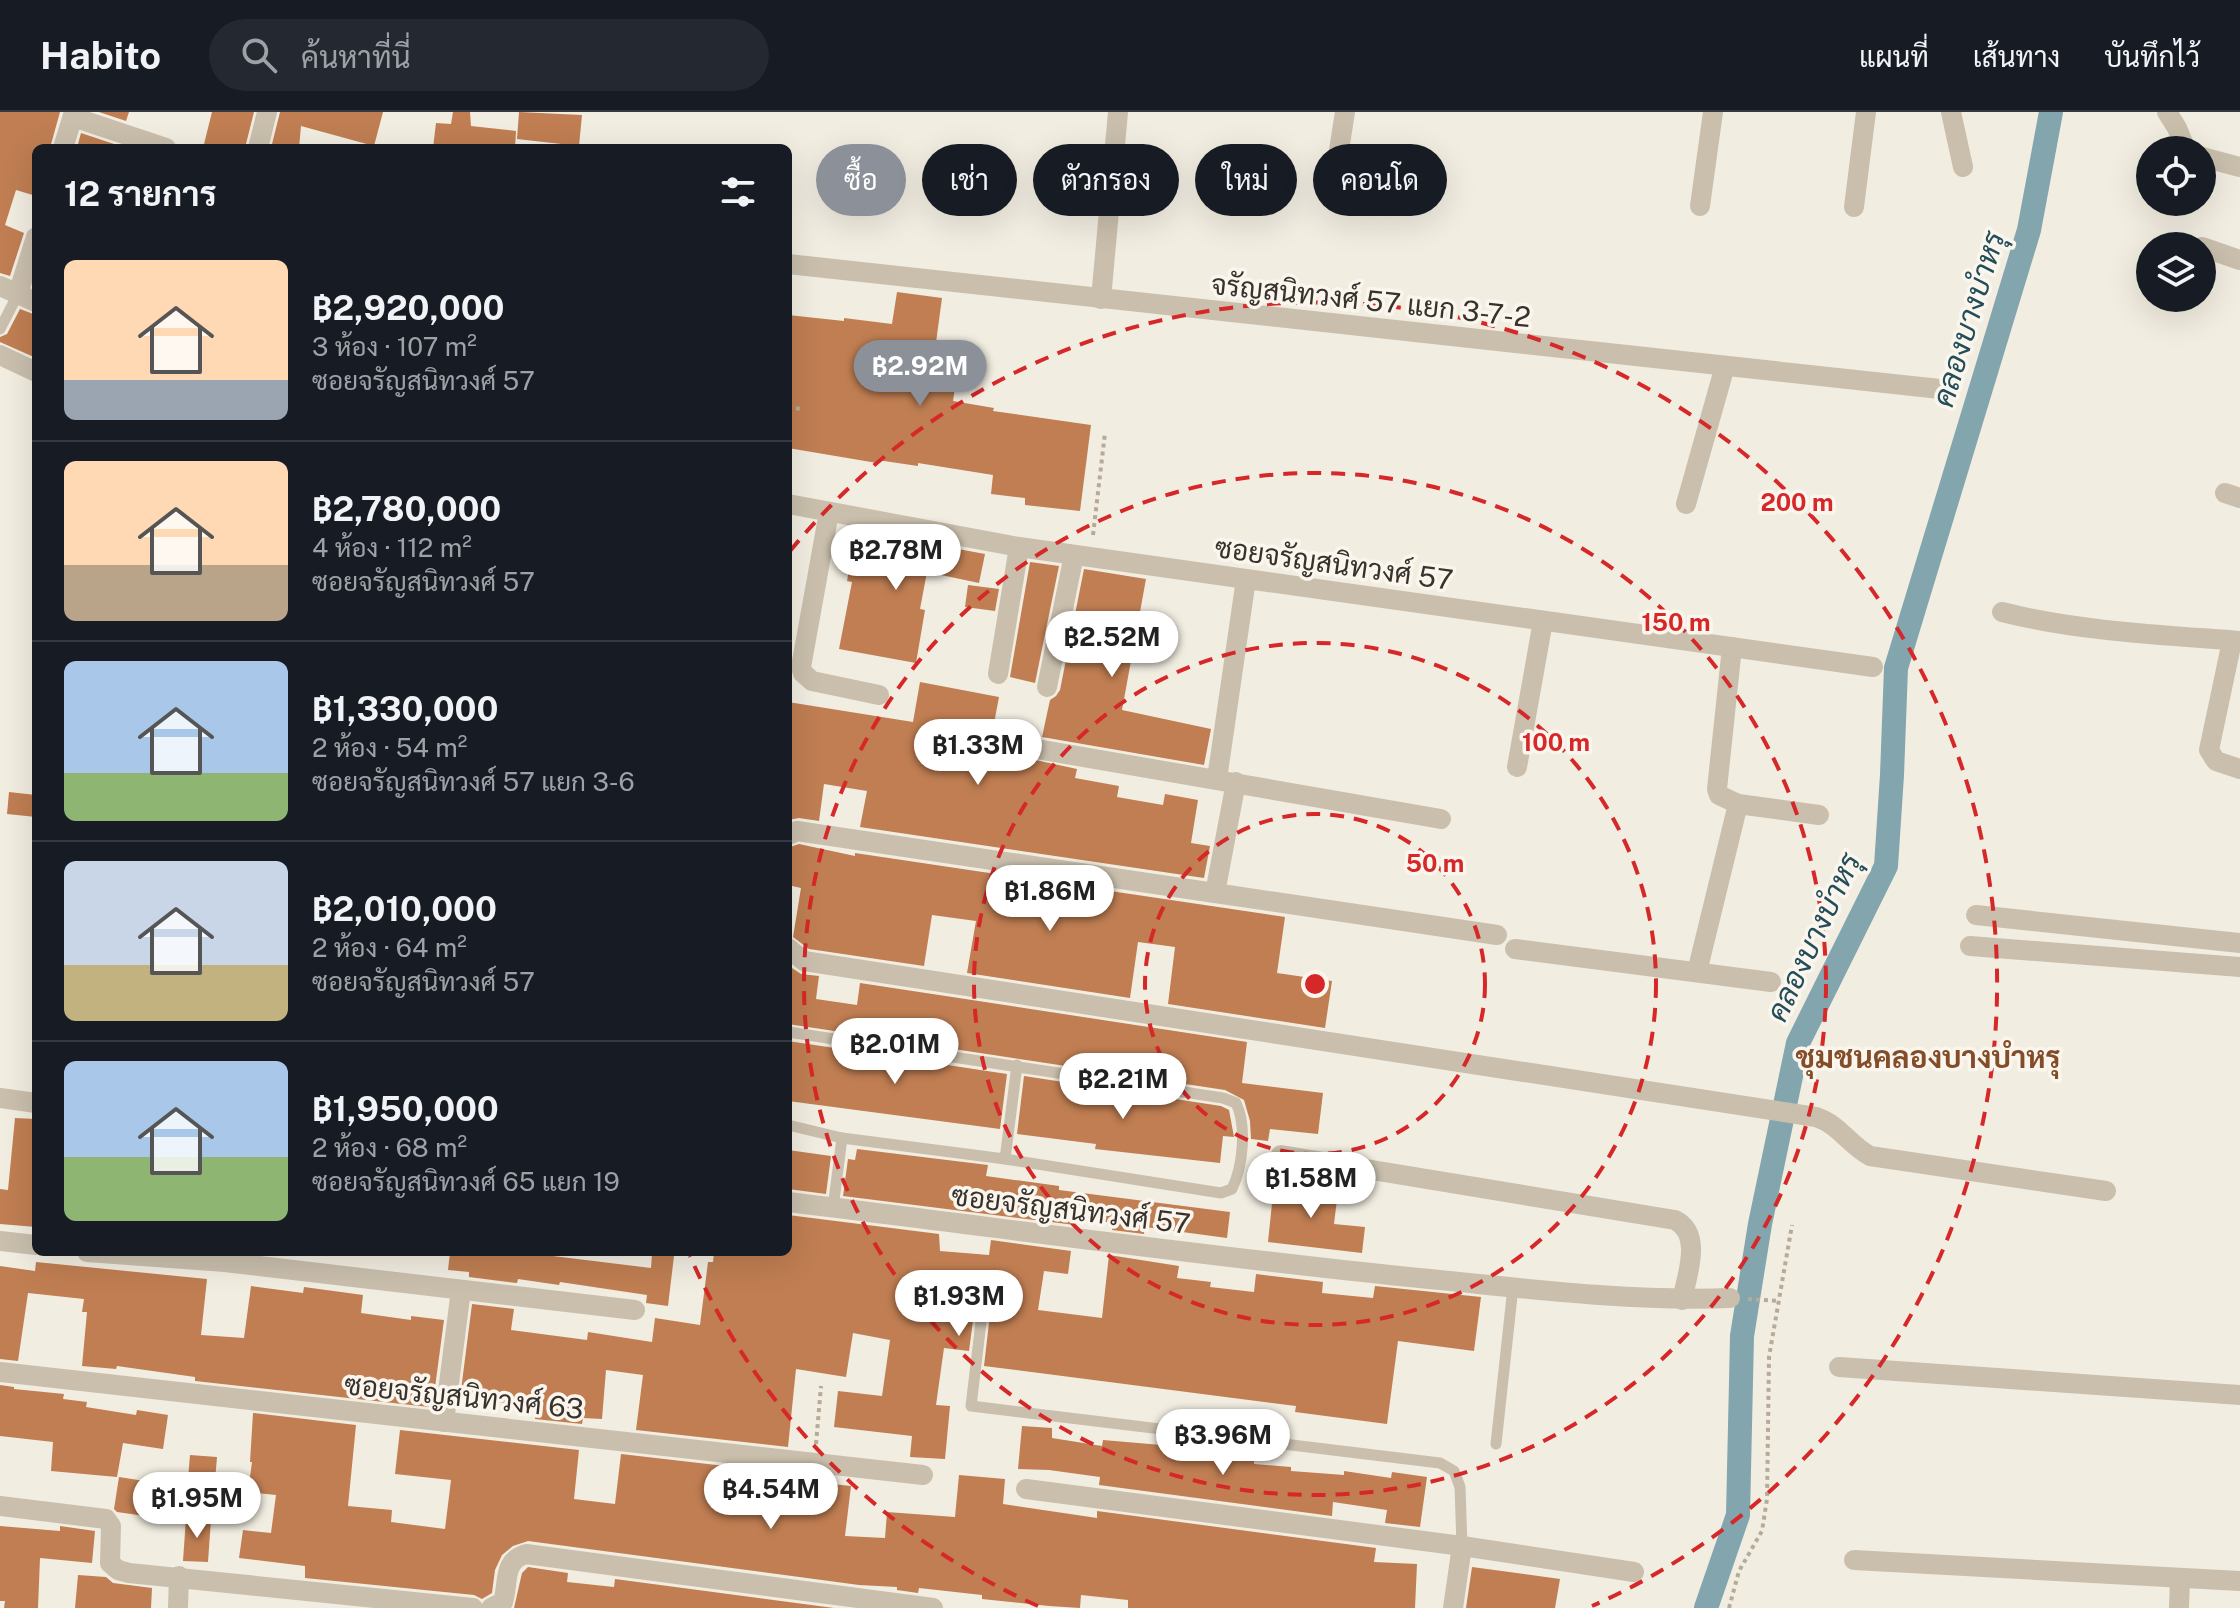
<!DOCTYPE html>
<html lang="th">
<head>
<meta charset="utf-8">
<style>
	:root { --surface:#171b24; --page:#242831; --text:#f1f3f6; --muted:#9ea1a6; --line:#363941; --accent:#8c9099 }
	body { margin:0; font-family:"Public Sans",Sarabun,sans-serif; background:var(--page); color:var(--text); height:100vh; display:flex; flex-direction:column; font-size:30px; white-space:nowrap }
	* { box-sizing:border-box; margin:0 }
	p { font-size:26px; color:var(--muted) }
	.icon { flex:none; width:44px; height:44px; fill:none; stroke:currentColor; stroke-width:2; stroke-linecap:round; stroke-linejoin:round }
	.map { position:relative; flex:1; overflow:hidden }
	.details { position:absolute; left:32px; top:32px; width:760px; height:1112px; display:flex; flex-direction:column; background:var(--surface); border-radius:12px; box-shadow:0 8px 32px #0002 }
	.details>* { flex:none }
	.hud { position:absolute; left:816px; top:32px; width:760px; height:72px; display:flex; gap:16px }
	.fabs { position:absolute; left:2136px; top:24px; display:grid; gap:16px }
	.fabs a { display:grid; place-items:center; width:80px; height:80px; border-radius:50%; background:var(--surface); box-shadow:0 8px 32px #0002; font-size:40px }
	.price { position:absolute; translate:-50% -68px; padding:0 18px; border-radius:28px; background:#fff; color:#222; font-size:26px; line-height:52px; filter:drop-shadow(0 2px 4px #0008) }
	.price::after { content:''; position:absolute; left:50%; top:48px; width:24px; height:18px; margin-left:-12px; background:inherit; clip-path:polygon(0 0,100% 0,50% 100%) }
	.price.current { background:var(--accent); color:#fff }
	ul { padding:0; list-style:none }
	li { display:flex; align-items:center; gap:24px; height:200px; padding:0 32px }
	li+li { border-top:2px solid var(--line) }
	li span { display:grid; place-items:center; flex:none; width:224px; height:160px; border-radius:12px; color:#555 }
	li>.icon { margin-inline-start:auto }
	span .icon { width:96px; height:96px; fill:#fffc; stroke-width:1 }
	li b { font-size:34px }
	h2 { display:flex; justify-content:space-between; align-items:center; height:96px; padding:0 32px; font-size:34px }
	.chip { padding:0 28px; border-radius:36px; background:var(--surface); box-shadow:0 8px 32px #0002; font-size:28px; line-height:72px }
	.chip.current { background:var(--accent); color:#fff }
	header { display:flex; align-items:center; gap:48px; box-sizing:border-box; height:112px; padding:0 40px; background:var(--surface); border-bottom:2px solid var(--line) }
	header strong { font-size:38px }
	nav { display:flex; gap:44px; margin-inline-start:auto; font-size:28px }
	.search { width:560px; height:72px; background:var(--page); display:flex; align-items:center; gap:20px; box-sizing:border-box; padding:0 28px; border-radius:44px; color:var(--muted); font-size:30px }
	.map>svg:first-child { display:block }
</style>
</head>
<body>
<header>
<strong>Habito</strong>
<div class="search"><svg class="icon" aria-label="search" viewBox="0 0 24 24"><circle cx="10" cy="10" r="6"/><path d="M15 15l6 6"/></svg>ค้นหาที่นี่</div>
<nav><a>แผนที่</a><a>เส้นทาง</a><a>บันทึกไว้</a></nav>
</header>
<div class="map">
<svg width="2240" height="1496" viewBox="0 0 2240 1496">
	<rect width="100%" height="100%" fill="#f2ede1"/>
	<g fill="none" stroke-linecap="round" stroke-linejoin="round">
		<polyline stroke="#82a5ae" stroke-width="24" points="1706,1496 1738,1403 1742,1224 1760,1112 1798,931 1886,754 1892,663 1896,556 2029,118 2051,0"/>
	</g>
	<g fill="#c07e52">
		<polygon points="0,0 60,0 50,36 36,36 36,84 16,78 5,113 24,121 10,164 0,161"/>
		<polygon points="99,0 129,0 126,9"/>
		<polygon points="212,0 254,0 245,36 203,36"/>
		<polygon points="280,0 383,0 374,34 301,14 299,36 271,36"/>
		<polygon points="453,0 470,0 471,14 516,19 515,36 433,36 436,11 451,12"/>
		<polygon points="519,0 582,3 579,34 517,27"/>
		<polygon points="81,21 120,34 119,36 77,36"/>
		<polygon points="897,180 942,186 935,238 960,242 953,289 994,296 993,299 1091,313 1080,399 1025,393 1025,386 991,382 993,363 918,351 918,354 877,348 877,351 788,336 788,203 844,209 844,206 892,212"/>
		<polygon points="20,197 36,203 36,246 0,230 0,225 7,222"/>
		<polygon points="856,418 985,442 979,471 927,460 920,497 925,498 916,551 839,537 852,470 847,469"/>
		<polygon points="1030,450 1059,454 1035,571 1010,565"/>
		<polygon points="1084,457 1146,467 1122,598 1211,617 1204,653 1042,625 1050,588 1056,584 1060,578"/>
		<polygon points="968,473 999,477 995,499 965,495"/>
		<polygon points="920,570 999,585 989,638 1077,657 1075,666 1119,674 1117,685 1163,693 1165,682 1198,688 1191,731 1210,734 1204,766 860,715 867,679 824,672 819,709 799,706 788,708 788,590 913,610"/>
		<polygon points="9,680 36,683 36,705 7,702"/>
		<polygon points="799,732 855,744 855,741 1285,805 1277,861 1332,869 1325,916 1168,892 1175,835 1138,830 1130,886 967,861 976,809 932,803 924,854 809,837 793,825 801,776 788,773 790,735"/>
		<polygon points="789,854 801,862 819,864 816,887 857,893 860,871 1247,930 1242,971 1323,981 1318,1022 1270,1017 1268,1029 1251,1027 1250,1009 1244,988 1225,978 788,912"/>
		<polygon points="788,929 1007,962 1000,1017 788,989"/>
		<polygon points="1024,964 1221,994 1229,998 1234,1025 1223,1024 1220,1051 1095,1037 1096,1032 1017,1022"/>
		<polygon points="15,1006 36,1007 36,1115 0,1112 0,1077 8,1078"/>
		<polygon points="857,1037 988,1053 986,1064 1059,1074 1059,1078 1230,1100 1227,1126 1145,1115 1144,1122 1112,1118 1113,1111 1076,1106 1075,1113 843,1084 848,1047 855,1048"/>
		<polygon points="788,1038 831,1044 826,1082 788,1077"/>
		<polygon points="1274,1072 1338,1079 1334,1112 1365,1115 1362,1141 1268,1130"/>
		<polygon points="788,1103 939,1122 940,1139 989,1143 991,1128 1071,1139 1068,1162 1044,1159 1038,1198 1102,1206 1109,1143 1179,1154 1177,1166 1211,1170 1210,1175 1254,1180 1256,1162 1323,1170 1322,1181 1373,1186 1375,1174 1481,1185 1474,1239 1398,1229 1387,1312 1295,1300 1296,1294 984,1254 990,1202 988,1196 979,1194 974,1201 969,1239 944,1236 936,1293 950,1294 945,1347 910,1345 912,1324 834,1315 838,1279 882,1284 890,1228 853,1221 846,1265 796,1257 788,1335 636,1318 643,1263 606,1258 602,1307 583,1306 582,1312 535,1307 536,1294 460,1286 472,1192 514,1197 511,1218 587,1228 588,1220 652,1230 655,1206 700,1213 708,1150 713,1150 714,1140 788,1140"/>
		<polygon points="450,1140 520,1140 651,1156 652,1142 674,1144 668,1194 646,1191 647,1183 560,1170 559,1173 518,1167 517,1171 469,1165 469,1160 448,1158"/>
		<polygon points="36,1150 207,1167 201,1223 244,1226 251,1174 303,1181 304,1175 363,1183 361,1201 411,1208 411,1204 444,1208 434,1283 430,1282 429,1295 195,1269 195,1265 117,1254 116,1257 82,1254 87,1200 82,1200 84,1187 28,1181 18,1249 0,1247 0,1154 35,1159"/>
		<polygon points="0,1273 14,1275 14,1277 64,1282 63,1287 87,1290 86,1295 136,1303 137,1298 168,1303 163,1337 123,1331 117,1365 51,1359 53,1330 0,1324"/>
		<polygon points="253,1301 356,1313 348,1394 392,1398 391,1410 445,1417 451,1368 395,1362 400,1318 579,1338 574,1387 615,1392 621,1342 785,1361 785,1367 851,1374 845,1424 885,1426 887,1400 955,1405 959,1363 1005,1367 1003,1392 1097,1406 1097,1399 1376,1436 1374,1450 1417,1452 1415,1496 1128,1496 1128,1488 1081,1483 1080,1496 1049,1494 982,1487 982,1483 919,1476 918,1481 897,1478 897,1475 859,1473 528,1429 513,1434 502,1443 495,1458 492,1481 482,1487 474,1483 305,1466 305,1454 239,1446 243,1418 271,1421 276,1383 248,1380 252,1350 250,1350"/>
		<polygon points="1022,1314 1052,1316 1052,1326 1102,1334 1103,1328 1173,1334 1172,1338 1254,1347 1254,1352 1291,1355 1291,1359 1344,1363 1344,1359 1391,1366 1392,1360 1427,1365 1420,1415 1385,1411 1387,1398 1333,1390 1332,1404 1099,1373 1100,1365 1049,1358 1018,1357"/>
		<polygon points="190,1343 217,1345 215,1369 188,1367"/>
		<polygon points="119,1365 157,1371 152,1405 117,1400 114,1397"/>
		<polygon points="186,1406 211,1407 208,1450 183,1449"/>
		<polygon points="0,1414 60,1419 60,1414 95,1419 92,1451 40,1446 38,1496 4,1496 5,1489 0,1489"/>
		<polygon points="528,1455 568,1461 567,1470 614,1475 615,1467 834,1496 514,1496 522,1461"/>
		<polygon points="1472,1455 1560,1467 1555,1496 1466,1496"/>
		<polygon points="78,1463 106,1465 113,1471 152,1476 151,1496 75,1496"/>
	</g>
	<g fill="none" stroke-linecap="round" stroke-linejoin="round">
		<g stroke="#b6aa98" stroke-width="4" stroke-dasharray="4 4" stroke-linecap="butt">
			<polyline points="788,295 801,297"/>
			<polyline points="1093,423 1105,321"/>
			<polyline points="1748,1187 1778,1189"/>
			<polyline points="816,1332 821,1274"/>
			<polyline points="1729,1496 1739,1459 1762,1419 1767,1387 1769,1245 1792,1113"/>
		</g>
		<g stroke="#cabfad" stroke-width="11">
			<polyline points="0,217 18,182"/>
			<path d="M788 920 1223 986 1236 991C1247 1014 1243 1054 1232 1077L1221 1081 1005 1047 842 1026 788 1013"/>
			<polyline points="1005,1047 1017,953"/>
			<polyline points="833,1096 842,1026"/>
			<polyline points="982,1202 971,1294 1440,1351 1454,1359 1460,1375 1462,1434"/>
			<polyline points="1496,1332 1513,1175"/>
		</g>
		<g stroke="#cabfad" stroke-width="20">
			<polyline points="1951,0 1963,55"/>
			<polyline points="2167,0 2177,16 2186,38"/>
			<polyline points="73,5 166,36"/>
			<polyline points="63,36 74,0"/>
			<polyline points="258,36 267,0"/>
			<polyline points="2202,45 2240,55"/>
			<polyline points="1334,70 1345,0"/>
			<polyline points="1700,94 1713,0"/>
			<polyline points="1854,95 1866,0"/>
			<polyline points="2202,135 2240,148"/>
			<polyline points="788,152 1949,278"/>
			<polyline points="0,174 36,190"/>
			<polyline points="18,182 36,125"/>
			<polyline points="1101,187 1118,0"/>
			<polyline points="0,243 36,260"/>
			<polyline points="2225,381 2240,386"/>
			<polyline points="788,392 1019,435 1873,555"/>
			<polyline points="1686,392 1725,254"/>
			<polyline points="829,400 801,555 803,561 812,569 879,583"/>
			<path d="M2002 500C2077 519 2162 523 2240 529"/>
			<polyline points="2232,529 2209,638 2216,649 2240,657"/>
			<polyline points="998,562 1019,435"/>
			<polyline points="1047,575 1074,443"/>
			<polyline points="1037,637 1441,707"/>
			<polyline points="1517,655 1543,509"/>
			<polyline points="1217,667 1246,467"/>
			<polyline points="1236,670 1215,781 1497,823"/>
			<polyline points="1738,692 1819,703"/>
			<polyline points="788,723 797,719 1215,781"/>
			<polyline points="1976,803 2240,831"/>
			<polyline points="1970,834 2240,855"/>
			<path d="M788 836 804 849 1816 1005C1840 1013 1848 1032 1870 1044L2106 1079"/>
			<polyline points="1515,837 1771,870"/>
			<polyline points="1697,860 1738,692 1719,683 1717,677 1732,535"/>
			<polyline points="0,986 36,991"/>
			<path d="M1281 1043 1675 1108C1703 1122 1687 1163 1682 1188"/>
			<path d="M788 1090C995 1115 1202 1144 1409 1165 1516 1175 1622 1190 1730 1186"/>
			<polyline points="0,1129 36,1133"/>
			<polyline points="87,1140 225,1150 635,1198"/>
			<polyline points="1839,1255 2240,1283"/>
			<polyline points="0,1260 923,1363"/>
			<polyline points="444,1310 461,1178"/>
			<polyline points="1026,1377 1462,1434 1634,1460"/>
			<polyline points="0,1394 106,1407 111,1414 110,1451 118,1458 129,1461 473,1496"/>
			<polyline points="1854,1448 2240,1469"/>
			<polyline points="178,1496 179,1464"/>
			<path d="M491 1496 503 1490C509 1471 502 1449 526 1442L933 1496"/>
			<polyline points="1453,1496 1462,1434"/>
			<polyline points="2179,1496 2180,1466"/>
		</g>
	</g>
	<g fill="none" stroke="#d62828" stroke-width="4" stroke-dasharray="14 10">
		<circle cx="1315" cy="872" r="170"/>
		<circle cx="1315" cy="872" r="341"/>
		<circle cx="1315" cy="872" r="511"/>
		<path d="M1038 1494A681 681 0 0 1 690 1144M790 439A681 681 0 1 1 1592 1494"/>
	</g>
	<g text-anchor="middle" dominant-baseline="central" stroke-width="7" stroke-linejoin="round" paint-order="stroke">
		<g font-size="28" fill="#39322c" stroke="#faf6ee">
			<text transform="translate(1371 188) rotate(6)">จรัญสนิทวงศ์ 57 แยก 3-7-2</text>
			<text transform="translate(1334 451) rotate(8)">ซอยจรัญสนิทวงศ์ 57</text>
			<text transform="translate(1071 1097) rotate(7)">ซอยจรัญสนิทวงศ์ 57</text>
			<text transform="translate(464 1284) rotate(6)">ซอยจรัญสนิทวงศ์ 63</text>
		</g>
		<g font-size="30" font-style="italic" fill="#234d59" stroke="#faf6ee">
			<text transform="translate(1968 207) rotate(-73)">คลองบางบำหรุ</text>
			<text transform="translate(1813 825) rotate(-65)">คลองบางบำหรุ</text>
		</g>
		<g font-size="30" font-weight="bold" fill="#844d29" stroke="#faf6ee">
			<text x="1928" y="945">ชุมชนคลองบางบำหรุ</text>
		</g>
	</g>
	<circle cx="1315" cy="872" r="12" fill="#d62828" stroke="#faf6ee" stroke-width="4"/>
	<g font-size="24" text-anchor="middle" font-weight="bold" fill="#d62828" stroke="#faf6ee" stroke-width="7" stroke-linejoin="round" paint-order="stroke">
		<text x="1797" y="399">200 m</text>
		<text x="1676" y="519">150 m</text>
		<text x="1556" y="639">100 m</text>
		<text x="1435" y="760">50 m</text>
	</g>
</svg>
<div class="fabs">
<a><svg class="icon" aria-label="locate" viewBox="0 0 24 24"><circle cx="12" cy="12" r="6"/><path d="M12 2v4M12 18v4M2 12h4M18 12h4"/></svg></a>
<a><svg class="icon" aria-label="layers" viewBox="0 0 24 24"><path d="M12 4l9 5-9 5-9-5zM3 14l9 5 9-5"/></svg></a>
</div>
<b class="price current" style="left:920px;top:296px">฿2.92M</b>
<b class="price" style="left:896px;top:480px">฿2.78M</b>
<b class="price" style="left:1112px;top:567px">฿2.52M</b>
<b class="price" style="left:978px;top:675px">฿1.33M</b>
<b class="price" style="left:1050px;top:821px">฿1.86M</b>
<b class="price" style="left:895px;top:974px">฿2.01M</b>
<b class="price" style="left:1123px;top:1009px">฿2.21M</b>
<b class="price" style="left:1311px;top:1108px">฿1.58M</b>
<b class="price" style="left:959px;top:1226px">฿1.93M</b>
<b class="price" style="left:1223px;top:1365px">฿3.96M</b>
<b class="price" style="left:771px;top:1419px">฿4.54M</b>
<b class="price" style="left:197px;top:1428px">฿1.95M</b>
<div class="hud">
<a class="chip current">ซื้อ</a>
<a class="chip">เช่า</a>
<a class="chip">ตัวกรอง</a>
<a class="chip">ใหม่</a>
<a class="chip">คอนโด</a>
</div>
<section class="details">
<h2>12 รายการ<svg class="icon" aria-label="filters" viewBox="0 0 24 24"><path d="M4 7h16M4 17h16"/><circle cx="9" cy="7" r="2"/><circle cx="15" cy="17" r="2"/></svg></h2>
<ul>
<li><span style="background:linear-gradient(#ffd9b3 75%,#9aa5b1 0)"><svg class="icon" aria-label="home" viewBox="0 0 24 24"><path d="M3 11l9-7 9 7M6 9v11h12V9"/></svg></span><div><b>฿2,920,000</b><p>3 ห้อง · 107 m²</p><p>ซอยจรัญสนิทวงศ์ 57</p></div></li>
<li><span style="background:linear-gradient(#ffd9b3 65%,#b9a48a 0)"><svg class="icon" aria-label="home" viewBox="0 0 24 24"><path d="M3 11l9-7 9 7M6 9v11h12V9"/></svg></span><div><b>฿2,780,000</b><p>4 ห้อง · 112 m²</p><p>ซอยจรัญสนิทวงศ์ 57</p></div></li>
<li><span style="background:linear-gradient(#a9c7e8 70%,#8fb573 0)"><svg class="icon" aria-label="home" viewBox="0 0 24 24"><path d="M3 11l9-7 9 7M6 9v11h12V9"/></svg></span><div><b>฿1,330,000</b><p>2 ห้อง · 54 m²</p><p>ซอยจรัญสนิทวงศ์ 57 แยก 3-6</p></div></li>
<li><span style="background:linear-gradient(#c9d6e8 65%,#c2b280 0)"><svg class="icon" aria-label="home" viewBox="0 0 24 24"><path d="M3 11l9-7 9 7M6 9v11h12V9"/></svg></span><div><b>฿2,010,000</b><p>2 ห้อง · 64 m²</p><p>ซอยจรัญสนิทวงศ์ 57</p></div></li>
<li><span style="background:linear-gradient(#a9c7e8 60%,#8fb573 0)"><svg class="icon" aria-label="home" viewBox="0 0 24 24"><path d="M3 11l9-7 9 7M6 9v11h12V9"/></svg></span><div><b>฿1,950,000</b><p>2 ห้อง · 68 m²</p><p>ซอยจรัญสนิทวงศ์ 65 แยก 19</p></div></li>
</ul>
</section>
</div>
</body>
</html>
